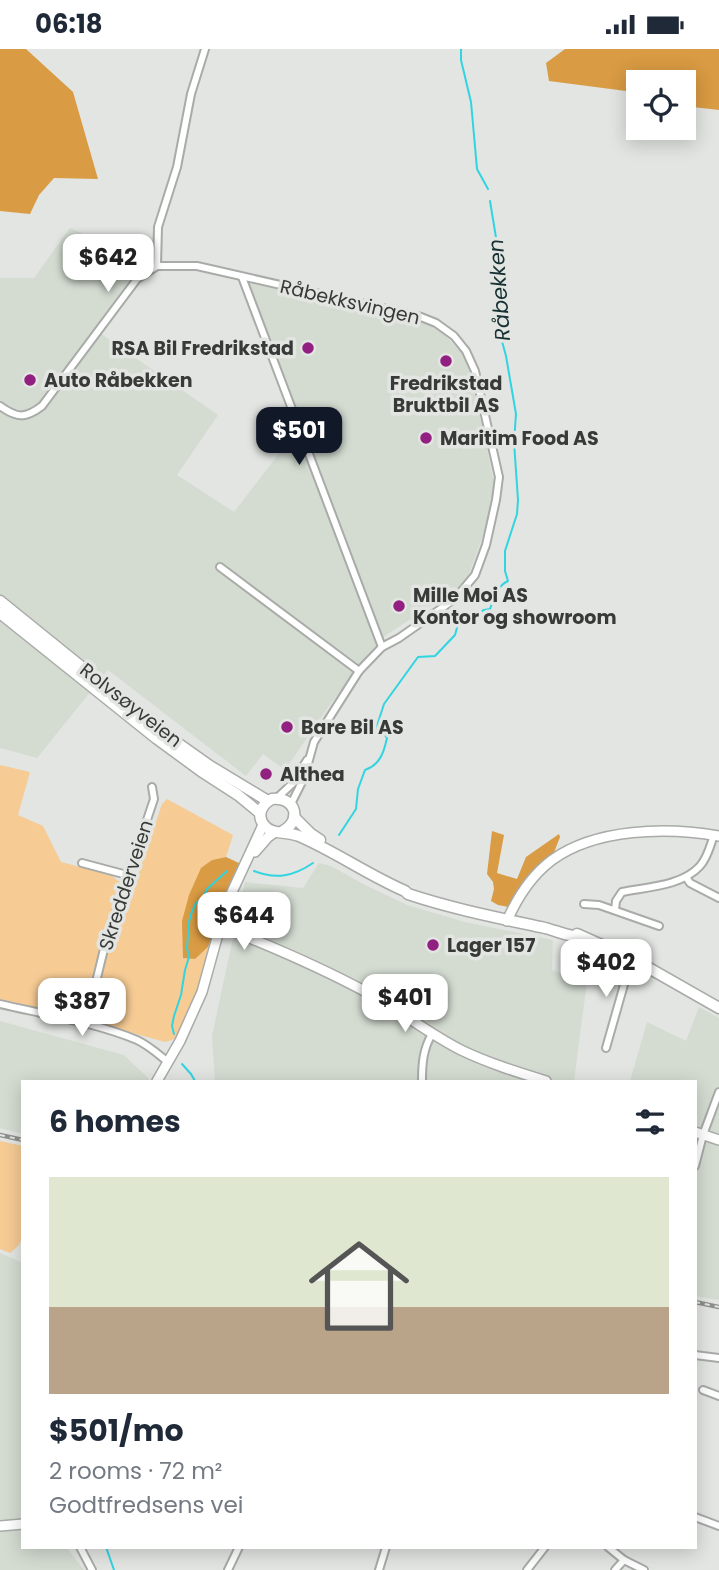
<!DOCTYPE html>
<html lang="en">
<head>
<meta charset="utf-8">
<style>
	:root { --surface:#fff; --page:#f2f2f3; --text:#1f2937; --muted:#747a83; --accent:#111827 }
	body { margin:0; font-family:Poppins,sans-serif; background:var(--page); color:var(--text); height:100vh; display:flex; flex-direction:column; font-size:26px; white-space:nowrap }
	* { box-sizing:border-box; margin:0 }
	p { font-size:23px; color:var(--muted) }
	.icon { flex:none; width:38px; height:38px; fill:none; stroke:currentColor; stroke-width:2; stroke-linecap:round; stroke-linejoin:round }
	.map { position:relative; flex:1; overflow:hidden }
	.side { position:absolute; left:21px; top:1031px; width:676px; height:469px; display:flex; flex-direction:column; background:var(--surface); border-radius:0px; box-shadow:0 4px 18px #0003 }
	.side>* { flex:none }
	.buttons { position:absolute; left:626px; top:21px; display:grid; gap:14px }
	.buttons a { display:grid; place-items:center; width:70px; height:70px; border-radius:0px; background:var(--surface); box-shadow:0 4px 18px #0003; font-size:35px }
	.price { position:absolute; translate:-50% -60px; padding:0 16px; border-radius:14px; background:#fff; color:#222; font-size:23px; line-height:46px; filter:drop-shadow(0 2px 4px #0008) }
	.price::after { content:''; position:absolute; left:50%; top:42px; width:21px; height:16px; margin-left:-10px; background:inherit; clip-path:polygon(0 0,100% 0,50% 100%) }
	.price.selected { background:var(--accent); color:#fff }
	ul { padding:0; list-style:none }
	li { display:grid; align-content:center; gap:14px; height:371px; padding:0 28px }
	li span { display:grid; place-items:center; height:217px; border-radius:0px; color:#555 }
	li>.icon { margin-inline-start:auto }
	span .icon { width:126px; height:126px; fill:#fffc; stroke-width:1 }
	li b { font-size:30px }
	h2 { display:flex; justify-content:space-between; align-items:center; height:84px; padding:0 28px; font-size:30px }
	.status { display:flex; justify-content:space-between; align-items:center; height:49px; padding:0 35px; background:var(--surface); direction:ltr }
	.status svg { height:19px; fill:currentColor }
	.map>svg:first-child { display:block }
</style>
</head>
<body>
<div class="status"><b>06:18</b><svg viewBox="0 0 49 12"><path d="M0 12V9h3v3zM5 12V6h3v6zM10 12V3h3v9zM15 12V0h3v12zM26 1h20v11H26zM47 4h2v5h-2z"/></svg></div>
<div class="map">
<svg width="719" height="1521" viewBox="0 0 719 1521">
	<rect width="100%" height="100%" fill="#e2e5e1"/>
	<g fill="#d4dcd2">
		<polygon points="70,179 135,209 135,223 94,280 218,366 177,426 234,463 302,375 248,234 418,270 442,283 463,305 473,332 497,448 466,533 382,589 331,654 285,721 263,705 246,727 108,621 37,709 0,699 0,229 34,229"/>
		<polygon points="319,814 331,817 365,836 407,856 465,873 553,891 552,921 587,932 574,1032 215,1032 212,987 245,833 303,839"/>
		<polygon points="699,958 719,969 719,1251 695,1247 695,1032 630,1032 647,973 686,992"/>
		<polygon points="0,972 124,1006 149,1030 148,1032 23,1032 23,1085 0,1079"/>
		<polygon points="0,1204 23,1214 23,1498 66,1498 84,1521 0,1521"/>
	</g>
	<g fill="#f6cb94">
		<polygon points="0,716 30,723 18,766 43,777 61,813 111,826 118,832 136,832 162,755 167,750 233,786 226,808 212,811 184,892 183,909 195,910 208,898 198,946 181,984 172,991 165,993 104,976 98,966 82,963 75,968 0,950"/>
		<polygon points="0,1092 23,1097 23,1188 18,1197 10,1204 0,1200"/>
	</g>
	<g fill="#d99b43">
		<polygon points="0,0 26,0 73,43 98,130 54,129 39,146 30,165 0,162"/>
		<polygon points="565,0 719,0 719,61 684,57 684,33 639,33 639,54 626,42 549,32 546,14"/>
		<polygon points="492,782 504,786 497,824 517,830 526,808 559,785 560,788 553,806 537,817 509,858 498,856 491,852 494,840 493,833 487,825"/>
		<polygon points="226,808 241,815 228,842 208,898 195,910 183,909 182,872 189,846 201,819 212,811"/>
	</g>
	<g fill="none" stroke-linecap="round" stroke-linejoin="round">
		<g stroke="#31d4e1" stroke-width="2">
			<polyline points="461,0 461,11 471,53 477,120 488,140"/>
			<path d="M339 786 356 760 358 740 365 721C380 716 384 703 387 689L385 686 377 687 375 683 384 655 418 608 435 607 455 586 458 575 484 561 490 560C494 549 497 537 508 532L505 522V502L517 465 518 451 514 393 516 365 506 307 497 274 501 219 490 152"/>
			<path d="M254 822C276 831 294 827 313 814"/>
			<polyline points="174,985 172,977 174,967 181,946 185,921 189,908 187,899 189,873 191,865 196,854 203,849 207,840 227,822"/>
			<polyline points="182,1015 191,1025 195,1032"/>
			<polyline points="106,1498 114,1521"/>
		</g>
		<g stroke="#a8aba7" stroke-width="10">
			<g id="street">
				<polyline points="157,217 158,178 177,118 191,45 205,0"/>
				<polyline points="242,228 382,598"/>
				<path d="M0 357C17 369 25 370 42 357L137 230 157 217H197L421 268 436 274 454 287 466 302 475 322 499 428 496 451 486 496 475 526 460 544 449 554 399 589 382 598 359 622 314 693 304 729 291 755"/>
				<polyline points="220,518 359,622"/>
				<polyline points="277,749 293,734 307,711"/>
				<polyline points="82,814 127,826"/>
				<polyline points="686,828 690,834 719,849"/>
				<polyline points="584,855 599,856 659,877"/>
				<path d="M615 861 616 852 622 843C647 838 682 837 700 817 708 808 710 797 714 786"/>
				<path d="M0 955C43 965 97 974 137 991 148 996 158 1005 168 1013"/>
				<polyline points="83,975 96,933 105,896 154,750 152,738"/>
				<polyline points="606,999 629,918 633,910"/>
				<path d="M422 1032C422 1015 423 1000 432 985"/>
				<polyline points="695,1117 703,1086 719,1043"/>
				<polyline points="695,1306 719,1309"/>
				<polyline points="703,1341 719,1347"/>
				<polyline points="695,1468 719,1477"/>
				<polyline points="80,1498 92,1521"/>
				<polyline points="608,1498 624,1511 644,1521"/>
				<polyline points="228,1521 239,1498"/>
				<polyline points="379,1521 386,1498"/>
				<polyline points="527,1521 545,1498"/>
				<polyline points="615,1521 624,1511"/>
			</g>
		</g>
		<g stroke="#a8aba7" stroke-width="12">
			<g id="secondary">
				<polyline points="255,803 268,788 275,783"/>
				<path d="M507 872C517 849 532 826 552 811 596 779 667 778 719 787"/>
				<path d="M220 877C271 897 322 919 370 945 401 962 429 985 461 1001 488 1014 517 1023 546 1032"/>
				<polyline points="157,1032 180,992 202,943 226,856 263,776"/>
				<polyline points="695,1083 719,1091"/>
				<polyline points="0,1477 23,1475"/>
			</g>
		</g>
		<g stroke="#a8aba7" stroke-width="13">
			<g id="primary">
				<polyline points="0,552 162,683 210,717 268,752"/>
				<polyline points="0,564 156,689 201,722 238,746 260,764"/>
				<polyline points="294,768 311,785 320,791"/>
				<path d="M283 782C303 771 295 747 272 750 262 755 256 766 264 776 271 786 287 782 299 787 336 803 368 826 405 842L408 845C453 860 499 869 545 879 557 882 569 888 582 888"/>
				<polyline points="577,885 633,910 719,959"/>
			</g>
		</g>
		<use href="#street" stroke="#fff" stroke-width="6"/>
		<use href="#secondary" stroke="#fff" stroke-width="9"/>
		<use href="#primary" stroke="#fff" stroke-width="10"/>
		<g stroke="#8d8f8c" stroke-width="4.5">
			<g id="rail">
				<polyline points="0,1086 23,1091"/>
				<polyline points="695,1253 719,1258"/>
			</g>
		</g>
		<use href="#rail" stroke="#e2e5e1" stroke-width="2" stroke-dasharray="5" stroke-linecap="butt"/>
	</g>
	<g fill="#922080" stroke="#e2e5e1" stroke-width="2.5">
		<circle cx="308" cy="299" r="7"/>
		<circle cx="446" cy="312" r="7"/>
		<circle cx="30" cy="331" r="7"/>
		<circle cx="426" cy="389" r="7"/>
		<circle cx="399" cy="557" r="7"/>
		<circle cx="287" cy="678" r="7"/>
		<circle cx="266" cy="725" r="7"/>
		<circle cx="433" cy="896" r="7"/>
	</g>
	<g text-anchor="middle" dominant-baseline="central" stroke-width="7" stroke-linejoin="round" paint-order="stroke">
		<g font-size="19" fill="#383a38" stroke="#e2e5e1">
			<text transform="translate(350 253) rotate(13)">Råbekksvingen</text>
			<text transform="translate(131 656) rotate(38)">Rolvsøyveien</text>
			<text transform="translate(126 836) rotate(-72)">Skredderveien</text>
		</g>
		<g font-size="19" font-weight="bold" fill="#383a38" stroke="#e2e5e1" text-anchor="start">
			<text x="294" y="299" text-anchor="end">RSA Bil Fredrikstad</text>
			<text x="44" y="331">Auto Råbekken</text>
			<text x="446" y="334" text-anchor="middle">Fredrikstad<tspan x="446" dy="22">Bruktbil AS</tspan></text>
			<text x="440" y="389">Maritim Food AS</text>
			<text x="413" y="546">Mille Moi AS<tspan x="413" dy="22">Kontor og showroom</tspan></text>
			<text x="301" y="678">Bare Bil AS</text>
			<text x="280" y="725">Althea</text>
			<text x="447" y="896">Lager 157</text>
		</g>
		<g font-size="21" font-style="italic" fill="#173032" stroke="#e2e5e1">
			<text transform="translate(499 241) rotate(-94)">Råbekken</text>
		</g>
	</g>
</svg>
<div class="buttons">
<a><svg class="icon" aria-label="locate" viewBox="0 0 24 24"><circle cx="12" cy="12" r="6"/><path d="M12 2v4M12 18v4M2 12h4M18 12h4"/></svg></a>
</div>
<b class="price" style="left:108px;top:245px">$642</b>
<b class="price selected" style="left:299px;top:418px">$501</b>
<b class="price" style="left:244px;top:903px">$644</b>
<b class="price" style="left:606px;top:950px">$402</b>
<b class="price" style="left:405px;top:985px">$401</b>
<b class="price" style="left:82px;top:989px">$387</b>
<section class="side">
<h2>6 homes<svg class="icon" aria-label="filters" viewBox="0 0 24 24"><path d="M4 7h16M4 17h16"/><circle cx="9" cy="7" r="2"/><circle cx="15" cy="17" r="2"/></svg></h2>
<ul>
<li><span style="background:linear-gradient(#dfe7d0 60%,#b9a48a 0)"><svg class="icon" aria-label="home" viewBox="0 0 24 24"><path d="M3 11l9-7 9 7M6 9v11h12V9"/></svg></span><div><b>$501/mo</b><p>2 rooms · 72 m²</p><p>Godtfredsens vei</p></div></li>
</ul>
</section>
</div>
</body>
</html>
